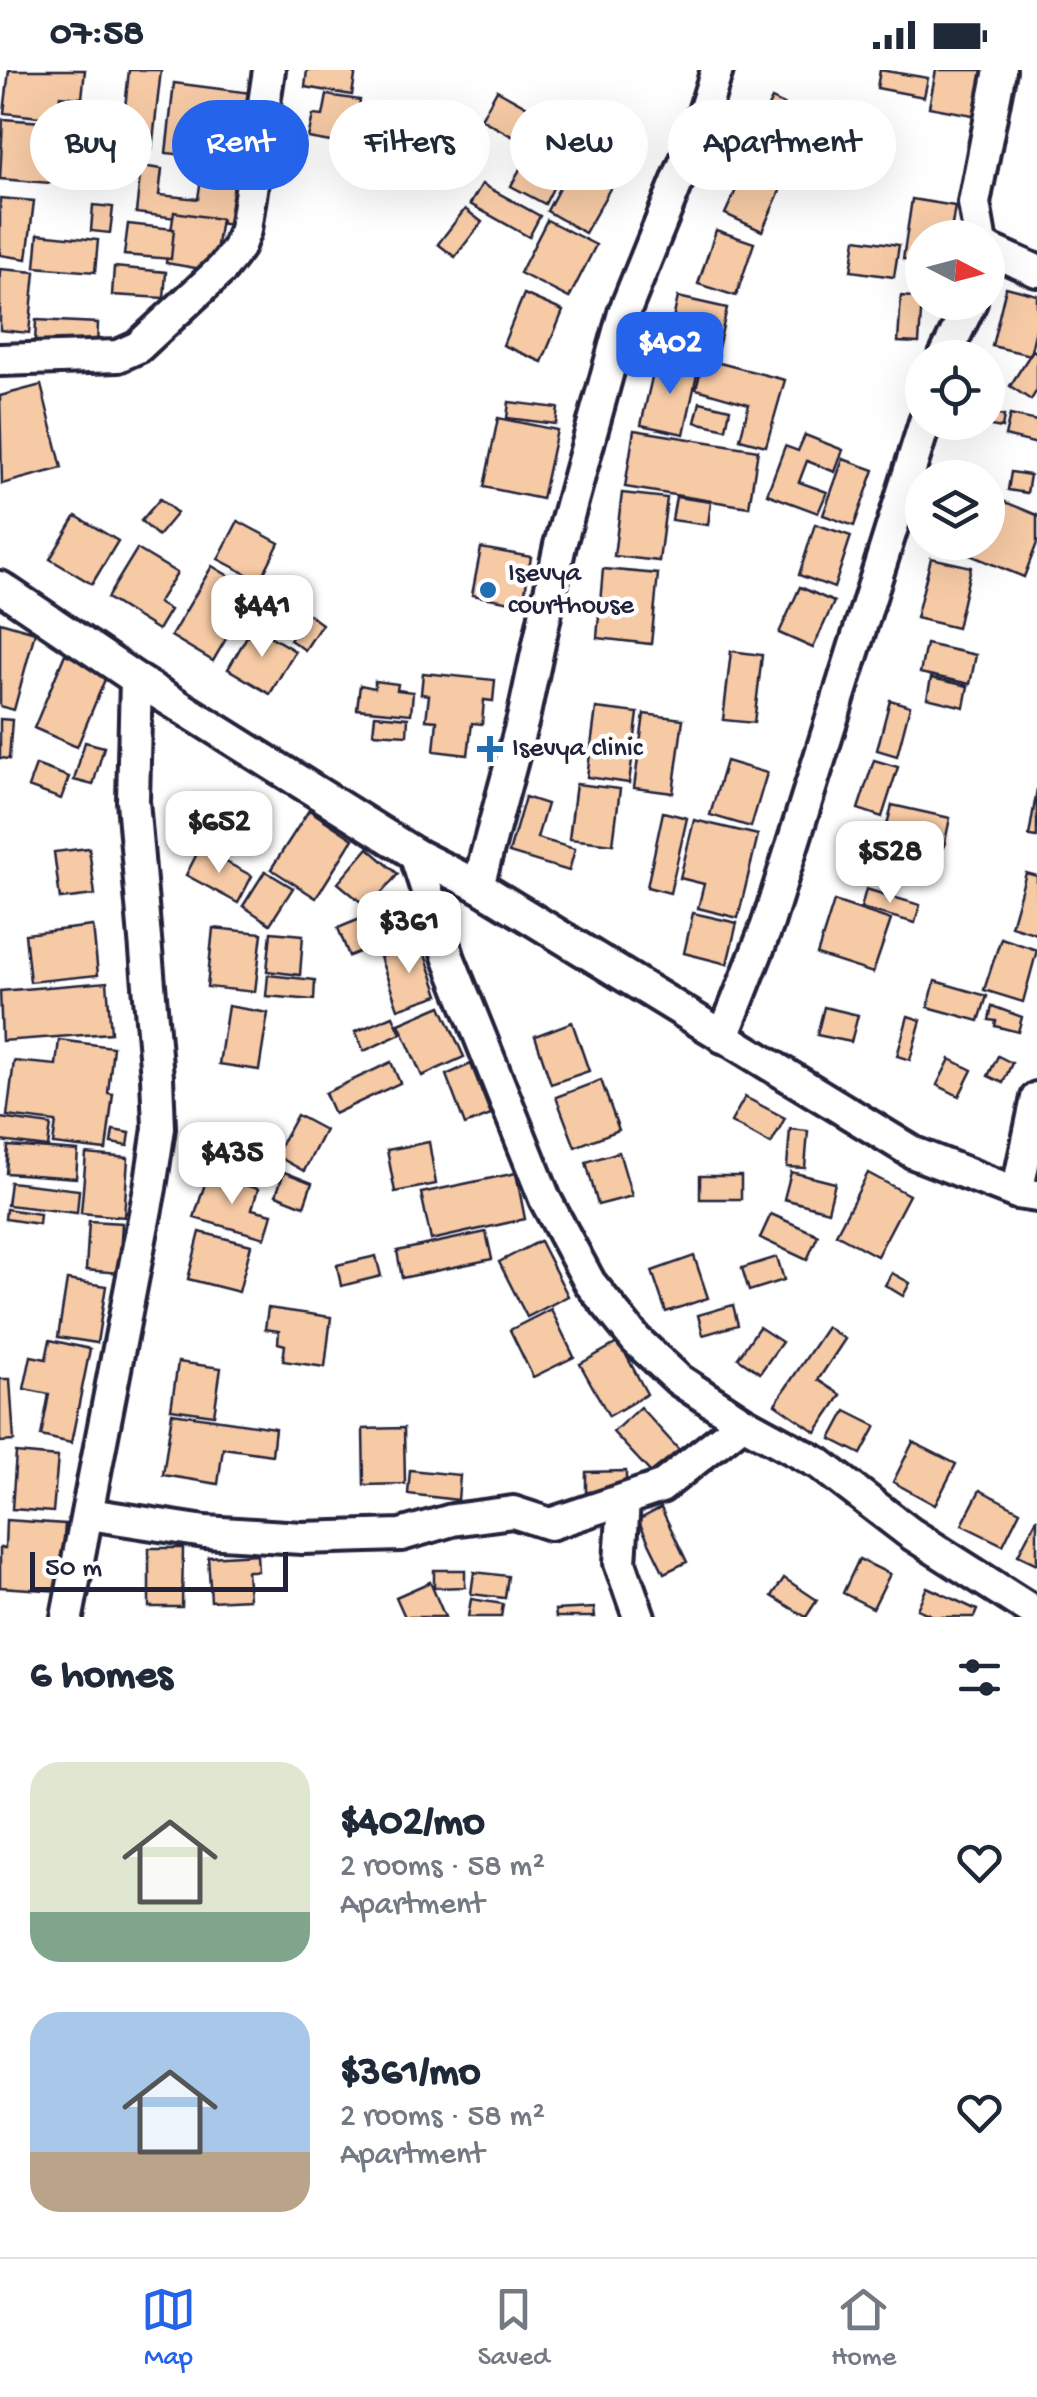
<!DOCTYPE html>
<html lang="en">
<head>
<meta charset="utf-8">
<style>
	:root { --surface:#fff; --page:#f2f2f3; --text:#1f2937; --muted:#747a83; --line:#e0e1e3; --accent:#2563eb }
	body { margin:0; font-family:"Gochi Hand",sans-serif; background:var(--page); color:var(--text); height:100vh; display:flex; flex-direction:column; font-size:38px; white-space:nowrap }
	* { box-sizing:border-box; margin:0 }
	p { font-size:32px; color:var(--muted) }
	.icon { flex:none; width:55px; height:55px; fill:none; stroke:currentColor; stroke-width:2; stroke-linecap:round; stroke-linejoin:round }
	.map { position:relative; height:1547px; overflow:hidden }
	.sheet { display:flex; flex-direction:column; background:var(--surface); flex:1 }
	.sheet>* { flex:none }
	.hud { position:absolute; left:30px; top:30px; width:978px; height:90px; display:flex; gap:20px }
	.needle { width:65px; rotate:96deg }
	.buttons { position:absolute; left:905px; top:150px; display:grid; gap:20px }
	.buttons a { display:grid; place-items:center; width:100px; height:100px; border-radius:50%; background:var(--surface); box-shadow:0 10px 40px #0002; font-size:50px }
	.scale { position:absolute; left:30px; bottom:25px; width:258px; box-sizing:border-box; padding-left:10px; border:5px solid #22223b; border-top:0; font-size:28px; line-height:35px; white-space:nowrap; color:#22223b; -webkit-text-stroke:8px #fff; paint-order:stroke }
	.price { position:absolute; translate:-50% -85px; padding:0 22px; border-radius:20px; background:#fff; color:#222; font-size:32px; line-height:65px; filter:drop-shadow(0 2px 5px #0008) }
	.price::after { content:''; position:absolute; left:50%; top:60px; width:30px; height:22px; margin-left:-15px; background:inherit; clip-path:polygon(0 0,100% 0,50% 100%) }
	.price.on { background:var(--accent); color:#fff }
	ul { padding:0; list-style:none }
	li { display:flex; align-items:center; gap:30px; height:250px; padding:0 30px }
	li span { display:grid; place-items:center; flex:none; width:280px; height:200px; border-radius:30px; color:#555 }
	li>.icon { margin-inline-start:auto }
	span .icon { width:120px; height:120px; fill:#fffc; stroke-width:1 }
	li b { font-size:42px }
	h2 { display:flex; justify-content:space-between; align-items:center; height:120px; padding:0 30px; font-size:42px }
	.tag { padding:0 35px; border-radius:45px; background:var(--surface); box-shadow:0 10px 40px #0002; font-size:35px; line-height:90px }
	.tag.on { background:var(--accent); color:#fff }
	.status { display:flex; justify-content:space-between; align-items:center; height:70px; padding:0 50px; background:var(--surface); direction:ltr }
	.status svg { height:28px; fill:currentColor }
	.tabs { display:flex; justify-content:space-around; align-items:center; height:140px; border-top:2px solid var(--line); background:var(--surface); font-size:28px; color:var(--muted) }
	.tabs a { display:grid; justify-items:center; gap:5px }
	.tabs .on { color:var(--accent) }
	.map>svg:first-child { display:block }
</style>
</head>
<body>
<div class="status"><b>07:58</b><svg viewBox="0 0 49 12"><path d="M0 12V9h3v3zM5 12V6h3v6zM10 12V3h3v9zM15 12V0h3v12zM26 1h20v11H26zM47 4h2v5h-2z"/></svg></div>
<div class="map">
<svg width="1037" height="1547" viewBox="0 0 1037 1547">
	<rect width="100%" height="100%" fill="#fff"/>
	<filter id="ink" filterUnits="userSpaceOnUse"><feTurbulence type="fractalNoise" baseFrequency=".01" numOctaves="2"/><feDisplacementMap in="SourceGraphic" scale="20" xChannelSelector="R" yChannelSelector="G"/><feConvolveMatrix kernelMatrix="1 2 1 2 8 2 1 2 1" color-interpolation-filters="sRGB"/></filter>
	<g filter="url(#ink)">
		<g fill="#f6caa5" stroke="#22223b" stroke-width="2.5">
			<polygon points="9,0 85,0 82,28 60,26 57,49 4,43"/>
			<polygon points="129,0 161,0 152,80 121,76"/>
			<polygon points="307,0 356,0 352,25 305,17"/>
			<polygon points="880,0 928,8 924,27 877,18"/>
			<polygon points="936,0 986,0 978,46 929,37"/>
			<polygon points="174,13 259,24 251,92 166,83"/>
			<polygon points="497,20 583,68 559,110 518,88 526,74 481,49"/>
			<polygon points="327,25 360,30 353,76 308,68 313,45 323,46"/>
			<polygon points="772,29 815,50 794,92 751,71"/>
			<polygon points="64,48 87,50 83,108 59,106"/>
			<polygon points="3,49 55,53 50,113 0,109"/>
			<polygon points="390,53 410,58 403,88 383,84"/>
			<polygon points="355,81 385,85 382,110 351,106"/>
			<polygon points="572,94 612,115 585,163 547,141"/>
			<polygon points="203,95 248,101 241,156 136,143 141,96 162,99 159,125 198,129"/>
			<polygon points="521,97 555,114 545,134 511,116"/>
			<polygon points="746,98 783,114 762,161 725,144"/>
			<polygon points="482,114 540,146 529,167 470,134"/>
			<polygon points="0,128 34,131 27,189 0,185"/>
			<polygon points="912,129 955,136 950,168 922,168 922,192 903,189"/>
			<polygon points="93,135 113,137 110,163 91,161"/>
			<polygon points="465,139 482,152 455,187 438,174"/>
			<polygon points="174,142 221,149 213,201 166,193"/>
			<polygon points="547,150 596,175 569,228 520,203"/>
			<polygon points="128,154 174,159 171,189 124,185"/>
			<polygon points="716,160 754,173 736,226 698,214"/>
			<polygon points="38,164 98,170 95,202 35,197"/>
			<polygon points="856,169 899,175 894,207 851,201"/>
			<polygon points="114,197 166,202 164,228 112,225"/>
			<polygon points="0,199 35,202 29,263 0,260"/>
			<polygon points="1006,217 1037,225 1037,255 1030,285 992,276"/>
			<polygon points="524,224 563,241 542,292 503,275"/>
			<polygon points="901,226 922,228 919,273 898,272"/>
			<polygon points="678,227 727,238 716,287 667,277"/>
			<polygon points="36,250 98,253 97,278 35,275"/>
			<polygon points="1033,280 1037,283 1037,320 1031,330 1010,316"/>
			<polygon points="704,289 785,310 766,376 740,369 749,334 696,319"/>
			<polygon points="656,290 698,300 684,364 641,355"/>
			<polygon points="41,315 62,398 2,414 0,326"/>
			<polygon points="509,332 558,338 556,354 507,348"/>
			<polygon points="700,332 730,339 726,359 695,352"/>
			<polygon points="988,343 1004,346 1002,358 969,352 988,352"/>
			<polygon points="1010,345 1037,351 1037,374 1005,366"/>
			<polygon points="498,348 557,360 542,429 484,417"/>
			<polygon points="634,360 758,380 749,437 625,417"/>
			<polygon points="805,365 843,380 835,402 807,391 799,412 827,422 818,443 767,424 785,376 798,381"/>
			<polygon points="843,389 874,400 854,456 823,445"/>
			<polygon points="1011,402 1030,405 1027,423 1008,420"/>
			<polygon points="622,423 667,428 659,491 614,486"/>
			<polygon points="988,425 1037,445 1037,473 1024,507 938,472 988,472"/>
			<polygon points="676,427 711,432 708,455 672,450"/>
			<polygon points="160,429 177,443 158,466 141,451"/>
			<polygon points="76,446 118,471 92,514 50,489"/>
			<polygon points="238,451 279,473 260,511 218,489"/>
			<polygon points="815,454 851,466 834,518 799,505"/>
			<polygon points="481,478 531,487 523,534 472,525"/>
			<polygon points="137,479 177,503 158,533 170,540 158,560 107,528"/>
			<polygon points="931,488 971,497 957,558 916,548"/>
			<polygon points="212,496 254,521 213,591 171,566"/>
			<polygon points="603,499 658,504 651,574 597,568"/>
			<polygon points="800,517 834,532 813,578 779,563"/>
			<polygon points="308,544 322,554 305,580 290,570"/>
			<polygon points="0,552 35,562 14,640 0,636"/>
			<polygon points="253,556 295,581 270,624 228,599"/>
			<polygon points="926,574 976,585 970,614 920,603"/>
			<polygon points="731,581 762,585 754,653 723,650"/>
			<polygon points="65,584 108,602 77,677 34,658"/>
			<polygon points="423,603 495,610 493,631 484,630 482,654 472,653 468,685 434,681 437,651 426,650 429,625 421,624"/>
			<polygon points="931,608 968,616 964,637 927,628"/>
			<polygon points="375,611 398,614 397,620 413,622 411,644 357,639 360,615 375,618"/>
			<polygon points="890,630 910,636 897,686 877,680"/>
			<polygon points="596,638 638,643 629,713 587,707"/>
			<polygon points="644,644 683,649 673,723 634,718"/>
			<polygon points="375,645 408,648 407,665 373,663"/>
			<polygon points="0,649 12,650 9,689 0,688"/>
			<polygon points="85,672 104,677 93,715 74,710"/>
			<polygon points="874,690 898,697 882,747 858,739"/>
			<polygon points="726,691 767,703 751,757 710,745"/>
			<polygon points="36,695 69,707 61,729 28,717"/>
			<polygon points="576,714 620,719 613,774 569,769"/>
			<polygon points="1037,719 1037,767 1029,766"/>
			<polygon points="525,727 547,734 537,768 575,779 569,801 509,783"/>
			<polygon points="892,735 950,748 944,777 885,763"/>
			<polygon points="309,740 353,769 316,828 271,799"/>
			<polygon points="663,742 687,748 670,823 647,817"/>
			<polygon points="694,750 758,765 738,848 698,838 704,814 680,808"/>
			<polygon points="876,771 925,781 919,804 871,793"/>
			<polygon points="89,778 95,825 60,829 54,782"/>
			<polygon points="200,778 252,806 238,833 186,805"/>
			<polygon points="368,778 398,804 368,838 338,813"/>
			<polygon points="265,801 293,818 270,854 243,836"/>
			<polygon points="1026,803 1037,806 1037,864 1011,856"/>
			<polygon points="866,819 920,835 915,853 861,838"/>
			<polygon points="834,831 891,850 873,903 817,885"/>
			<polygon points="402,832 413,860 349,886 338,858"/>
			<polygon points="693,843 737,853 727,894 684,883"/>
			<polygon points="93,856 98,905 30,912 25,864"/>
			<polygon points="213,858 262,863 255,922 207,917"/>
			<polygon points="271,862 303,865 300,905 267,901"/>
			<polygon points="1001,868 1037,880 1023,932 984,920"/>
			<polygon points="421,873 439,925 398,939 380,887"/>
			<polygon points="268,905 315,910 314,930 266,926"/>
			<polygon points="935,911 987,926 979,951 928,937"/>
			<polygon points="107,912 111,963 2,971 0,921"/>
			<polygon points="228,936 268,943 259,1000 219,994"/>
			<polygon points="441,936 464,987 422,1006 399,954"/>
			<polygon points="992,936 1022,947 1018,962 995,956 996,951 989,950"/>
			<polygon points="824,937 858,945 851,972 817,965"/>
			<polygon points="393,946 401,964 364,981 355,962"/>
			<polygon points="908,946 921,950 910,990 897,986"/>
			<polygon points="572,952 589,1001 551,1014 535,966"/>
			<polygon points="59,970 113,977 108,1023 113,1024 106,1080 53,1074 56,1052 7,1046 14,991 56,995"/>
			<polygon points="998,986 1012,993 1003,1013 988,1006"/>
			<polygon points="950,989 972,1000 959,1026 937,1015"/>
			<polygon points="391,992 400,1013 334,1044 325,1023"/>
			<polygon points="471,994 491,1045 465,1055 446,1005"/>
			<polygon points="601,1010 619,1060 575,1077 556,1027"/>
			<polygon points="745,1027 785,1048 771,1074 731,1052"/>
			<polygon points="297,1045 325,1060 304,1101 275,1085"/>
			<polygon points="0,1048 51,1055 48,1077 0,1071"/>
			<polygon points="790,1059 808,1061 805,1098 787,1097"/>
			<polygon points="113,1060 130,1063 128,1076 111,1073"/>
			<polygon points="228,1062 271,1078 261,1109 217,1093"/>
			<polygon points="429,1072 436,1114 395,1122 387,1080"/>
			<polygon points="8,1076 78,1081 76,1108 6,1103"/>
			<polygon points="619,1082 632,1126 598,1135 586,1092"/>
			<polygon points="86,1084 128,1088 124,1147 81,1143"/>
			<polygon points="284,1102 312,1113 304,1136 276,1125"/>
			<polygon points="791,1102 835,1113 828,1141 784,1129"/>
			<polygon points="516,1103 525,1149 431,1170 421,1123"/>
			<polygon points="868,1103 909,1125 877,1186 836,1164"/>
			<polygon points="208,1104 258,1119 252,1139 272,1144 265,1168 194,1148"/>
			<rect x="700" y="1106" width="41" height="23"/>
			<polygon points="10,1112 79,1120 77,1143 7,1135"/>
			<polygon points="6,1139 40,1144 39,1154 5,1149"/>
			<polygon points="771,1144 818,1165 807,1190 760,1168"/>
			<polygon points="89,1151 122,1153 119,1203 86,1200"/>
			<polygon points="200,1162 251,1175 239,1222 188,1209"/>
			<polygon points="486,1162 492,1189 402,1208 397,1181"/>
			<polygon points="540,1171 568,1226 527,1247 499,1192"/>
			<polygon points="376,1186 381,1206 341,1216 337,1195"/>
			<polygon points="694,1186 708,1228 666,1242 652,1201"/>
			<polygon points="777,1187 784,1210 749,1221 742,1198"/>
			<polygon points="892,1203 910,1213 903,1226 885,1215"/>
			<polygon points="67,1210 106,1216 97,1273 58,1267"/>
			<polygon points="733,1235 738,1255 703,1265 698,1245"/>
			<polygon points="268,1238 331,1247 325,1297 283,1291 285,1275 278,1273 279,1261 265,1259"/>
			<polygon points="551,1239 574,1287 533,1307 510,1260"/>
			<polygon points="759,1257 782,1272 760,1303 738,1288"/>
			<polygon points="827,1257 845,1269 818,1310 841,1325 816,1362 775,1334"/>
			<polygon points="50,1270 90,1279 71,1373 41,1366 49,1324 24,1319 31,1286 46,1289"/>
			<polygon points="619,1272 647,1324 609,1346 580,1294"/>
			<polygon points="178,1292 221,1298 214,1345 171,1339"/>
			<polygon points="0,1309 10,1309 14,1371 0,1372"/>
			<polygon points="640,1337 680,1381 654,1406 613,1362"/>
			<polygon points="846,1341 876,1356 861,1384 831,1369"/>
			<polygon points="172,1343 275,1358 272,1385 223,1378 218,1414 163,1405"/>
			<polygon points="404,1358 405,1414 364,1415 363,1359"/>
			<polygon points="913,1372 956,1394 935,1435 893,1412"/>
			<polygon points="16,1383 58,1387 53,1442 12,1439"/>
			<polygon points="410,1400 460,1405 458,1430 408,1424"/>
			<polygon points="626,1401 626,1422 586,1422 586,1402"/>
			<polygon points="980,1420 1020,1441 1003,1475 962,1455"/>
			<polygon points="661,1438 687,1492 664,1503 638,1450"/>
			<polygon points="1037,1448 1037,1494 1018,1485"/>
			<polygon points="6,1450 65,1454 60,1521 0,1517 0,1478 5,1478"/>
			<polygon points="149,1478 183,1478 182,1537 149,1537"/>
			<polygon points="257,1484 258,1501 247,1501 249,1529 211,1531 208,1487"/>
			<polygon points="859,1489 890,1504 873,1538 843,1523"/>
			<polygon points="434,1500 465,1500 465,1517 434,1518"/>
			<polygon points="474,1502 508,1506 505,1528 471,1524"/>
			<polygon points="784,1508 817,1530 806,1547 772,1526"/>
			<polygon points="430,1512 445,1547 405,1547 396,1527"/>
			<polygon points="927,1517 977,1540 974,1547 935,1547 917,1539"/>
			<polygon points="471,1529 503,1534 501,1547 468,1547"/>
			<polygon points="594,1538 595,1547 556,1547 555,1540"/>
		</g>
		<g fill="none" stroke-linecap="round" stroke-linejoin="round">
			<g stroke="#22223b" stroke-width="38">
				<g id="street">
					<polyline points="980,168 974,133 1000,0"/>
					<polyline points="988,179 1037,201"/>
					<polyline points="944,288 971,232"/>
					<polyline points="0,290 118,286 138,277 222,199 238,178 245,160 269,0"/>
					<polyline points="0,517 136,609 415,784 478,816 914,1083 1017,1123 1037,1126"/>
					<polyline points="415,784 449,889 545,1129 590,1213 636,1270 679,1310 743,1352 820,1394 910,1463 1037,1544"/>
					<polyline points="478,816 523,649 560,475 624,243 699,58 717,0"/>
					<polyline points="723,967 767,856 925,352"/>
					<polyline points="1017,1123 1037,1028"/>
					<polyline points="624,1430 620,1493 639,1547"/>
					<polyline points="89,1444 205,1462 302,1468 401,1465 452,1450 513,1442 550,1454 661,1417 743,1352"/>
					<polyline points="67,1547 150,1118 159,1058 157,1007 133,731 136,609"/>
				</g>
			</g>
			<use href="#street" stroke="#fff" stroke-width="30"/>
		</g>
	</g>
	<g fill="#1f6fb2" stroke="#fff" stroke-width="4">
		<circle cx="488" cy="520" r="10"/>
		<path d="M485 664h10v10h10v10h-10v10h-10v-10h-10v-10h10z"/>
	</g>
	<g text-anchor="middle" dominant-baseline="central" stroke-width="9" stroke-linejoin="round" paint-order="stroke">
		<g font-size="28" fill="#22223b" stroke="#fff" text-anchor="start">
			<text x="508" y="504">Isevya<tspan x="508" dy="32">courthouse</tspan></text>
			<text x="512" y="679">Isevya clinic</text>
		</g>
	</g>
</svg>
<div class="buttons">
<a><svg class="needle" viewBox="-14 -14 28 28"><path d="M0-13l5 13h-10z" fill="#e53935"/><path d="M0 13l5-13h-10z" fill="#747a83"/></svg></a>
<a><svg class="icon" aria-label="locate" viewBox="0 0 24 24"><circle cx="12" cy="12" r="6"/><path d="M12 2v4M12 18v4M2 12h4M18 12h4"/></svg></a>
<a><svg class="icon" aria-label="layers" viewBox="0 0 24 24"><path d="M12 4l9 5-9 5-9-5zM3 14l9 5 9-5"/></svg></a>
</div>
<div class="scale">50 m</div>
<b class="price on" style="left:670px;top:327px">$402</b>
<b class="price" style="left:262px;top:590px">$441</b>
<b class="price" style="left:219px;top:806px">$652</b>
<b class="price" style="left:890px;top:836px">$528</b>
<b class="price" style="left:409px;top:906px">$361</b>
<b class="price" style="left:232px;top:1137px">$435</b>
<div class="hud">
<a class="tag">Buy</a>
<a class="tag on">Rent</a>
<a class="tag">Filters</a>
<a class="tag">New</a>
<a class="tag">Apartment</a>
</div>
</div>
<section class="sheet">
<h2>6 homes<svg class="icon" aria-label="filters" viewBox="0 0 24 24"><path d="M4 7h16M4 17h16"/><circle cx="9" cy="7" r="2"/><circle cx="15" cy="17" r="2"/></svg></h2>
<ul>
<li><span style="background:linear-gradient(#dfe7d0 75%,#7fa58c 0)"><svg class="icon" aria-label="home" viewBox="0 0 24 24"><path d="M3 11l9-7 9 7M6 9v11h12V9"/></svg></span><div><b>$402/mo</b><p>2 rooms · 58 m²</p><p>Apartment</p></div><svg class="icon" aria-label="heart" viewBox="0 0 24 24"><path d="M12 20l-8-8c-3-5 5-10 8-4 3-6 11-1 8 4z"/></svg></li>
<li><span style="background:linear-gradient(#a9c7e8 70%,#b9a48a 0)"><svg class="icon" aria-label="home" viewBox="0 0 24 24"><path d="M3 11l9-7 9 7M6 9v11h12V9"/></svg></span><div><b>$361/mo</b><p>2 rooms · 58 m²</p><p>Apartment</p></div><svg class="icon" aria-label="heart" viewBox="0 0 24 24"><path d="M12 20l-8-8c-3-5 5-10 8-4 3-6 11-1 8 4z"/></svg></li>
</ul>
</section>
<nav class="tabs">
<a class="on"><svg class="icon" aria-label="map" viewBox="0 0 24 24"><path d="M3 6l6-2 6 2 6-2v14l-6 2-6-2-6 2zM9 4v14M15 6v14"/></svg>Map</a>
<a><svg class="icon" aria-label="saved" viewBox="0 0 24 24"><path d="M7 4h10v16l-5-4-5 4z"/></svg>Saved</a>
<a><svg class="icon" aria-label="home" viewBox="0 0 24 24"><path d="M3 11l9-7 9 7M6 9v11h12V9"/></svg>Home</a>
</nav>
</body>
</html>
